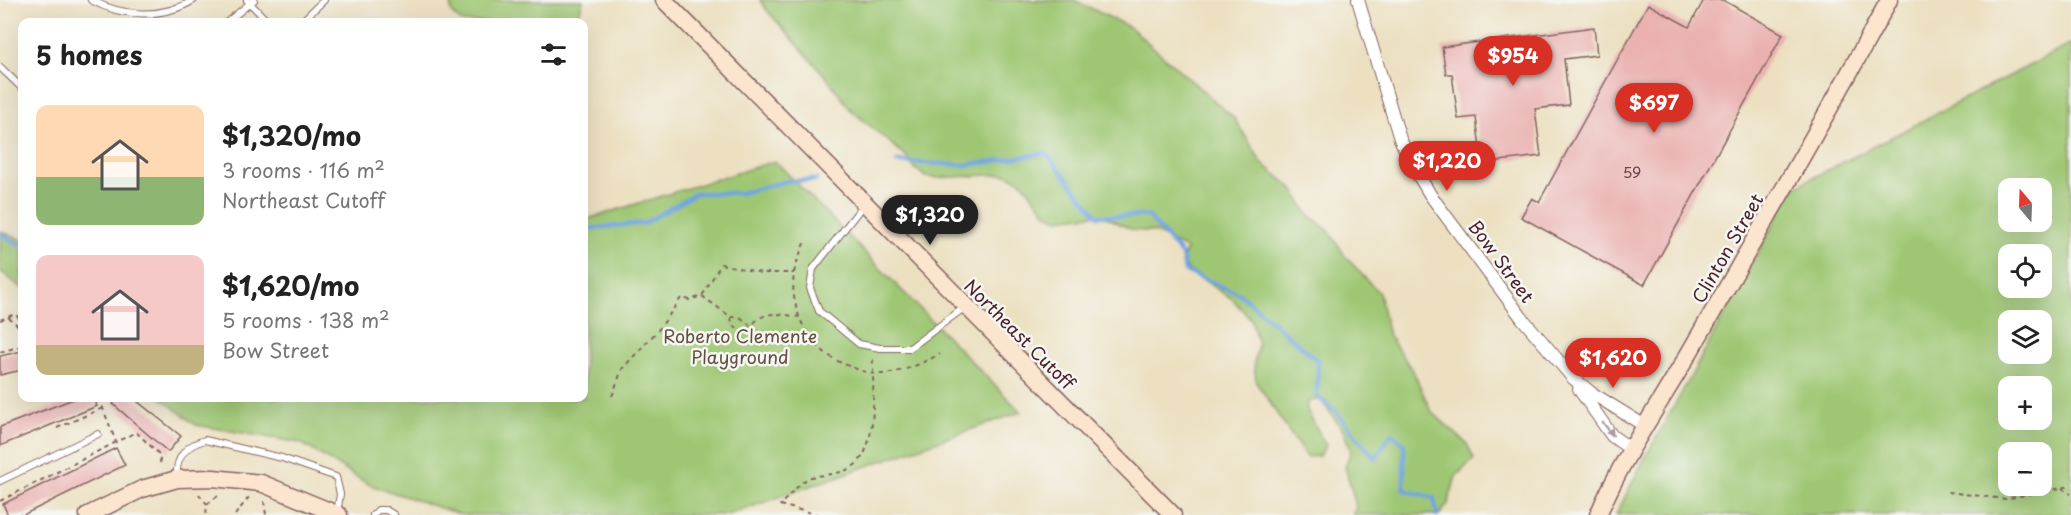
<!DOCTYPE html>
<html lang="en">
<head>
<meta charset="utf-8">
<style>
	:root { --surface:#fff; --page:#f6f6f6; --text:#222; --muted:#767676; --accent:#d93025 }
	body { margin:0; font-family:"Playpen Sans",sans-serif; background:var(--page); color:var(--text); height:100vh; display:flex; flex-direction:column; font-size:22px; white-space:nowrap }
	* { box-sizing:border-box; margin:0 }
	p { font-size:20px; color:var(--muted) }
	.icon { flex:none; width:33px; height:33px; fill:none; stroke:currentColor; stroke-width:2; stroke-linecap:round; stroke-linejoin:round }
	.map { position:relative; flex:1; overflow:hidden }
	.panel { position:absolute; left:18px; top:18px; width:570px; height:384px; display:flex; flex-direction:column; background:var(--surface); border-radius:12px; box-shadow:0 6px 24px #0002 }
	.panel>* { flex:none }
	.needle { width:39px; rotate:341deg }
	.tools { position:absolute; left:1998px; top:178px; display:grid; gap:12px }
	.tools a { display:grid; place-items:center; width:54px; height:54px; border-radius:12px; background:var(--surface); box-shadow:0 6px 24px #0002; font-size:30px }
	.price { position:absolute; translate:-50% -51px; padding:0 14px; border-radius:21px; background:var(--accent); color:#fff; font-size:20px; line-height:39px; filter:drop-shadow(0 2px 3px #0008) }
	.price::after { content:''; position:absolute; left:50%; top:36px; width:18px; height:14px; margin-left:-9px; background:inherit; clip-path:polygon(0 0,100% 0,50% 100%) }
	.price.active { background:#222; color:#fff }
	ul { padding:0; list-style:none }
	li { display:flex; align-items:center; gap:18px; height:150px; padding:0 18px }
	li span { display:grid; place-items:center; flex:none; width:168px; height:120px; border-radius:12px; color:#555 }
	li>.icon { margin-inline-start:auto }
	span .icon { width:72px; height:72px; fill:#fffc; stroke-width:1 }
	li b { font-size:26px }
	h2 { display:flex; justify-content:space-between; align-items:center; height:72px; padding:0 18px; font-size:26px }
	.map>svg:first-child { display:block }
</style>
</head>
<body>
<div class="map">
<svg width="2071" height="515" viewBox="0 0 2071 515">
	<rect width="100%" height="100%" fill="#f6f6f2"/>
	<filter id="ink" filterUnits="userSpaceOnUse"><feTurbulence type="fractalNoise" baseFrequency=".0167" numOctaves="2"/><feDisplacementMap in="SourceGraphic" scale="12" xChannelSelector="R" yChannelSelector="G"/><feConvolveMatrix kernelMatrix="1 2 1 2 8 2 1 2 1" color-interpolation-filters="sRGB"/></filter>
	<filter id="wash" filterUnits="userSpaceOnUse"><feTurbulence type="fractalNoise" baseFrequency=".008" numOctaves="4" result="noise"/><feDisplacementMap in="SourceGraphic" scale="24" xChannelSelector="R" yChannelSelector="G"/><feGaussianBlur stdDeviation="1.35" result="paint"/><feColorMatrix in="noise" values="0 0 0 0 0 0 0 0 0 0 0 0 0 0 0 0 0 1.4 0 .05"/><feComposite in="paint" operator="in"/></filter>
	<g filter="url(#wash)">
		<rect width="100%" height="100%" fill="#ece0c1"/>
		<g fill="#9fc773" stroke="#74734f" stroke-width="1.5" fill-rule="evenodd">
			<path d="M453 0H583L577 22H463C454 18 447 10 453 0Z"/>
			<polygon points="760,0 1074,0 1131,28 1234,118 1262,163 1292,188 1308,214 1330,232 1345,256 1379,293 1389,336 1414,373 1431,411 1467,444 1474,459 1456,476 1448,504 1439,515 1353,515 1356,506 1345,466 1351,451 1343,430 1320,399 1309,401 1306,408 1326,446 1319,456 1306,457 1256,382 1254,363 1258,344 1251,319 1231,298 1188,270 1183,261 1186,249 1155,232 1133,230 1099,214 1058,219 1046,213 1022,182 1007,174 936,178 926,177 914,168 907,157 851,110 827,78 765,8"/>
			<path d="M2071 44V515H1616L1643 461 1691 376 1793 188ZM2008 189H2042V222H2008ZM2008 255H2042V288H2008ZM2008 321H2042V354H2008ZM2008 387H2042V420H2008ZM2008 453H2042V486H2008Z"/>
			<polygon points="775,161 1021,412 728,515 462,515 370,485 301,443 196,425 161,398 584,398 584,220"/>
			<polygon points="0,231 22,240 22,288 0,271"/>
		</g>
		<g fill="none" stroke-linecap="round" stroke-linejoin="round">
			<g stroke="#71a4dd" stroke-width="4.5">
				<polyline points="897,162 967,165 1046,153 1098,216 1148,216 1182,255 1185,271 1240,294 1318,361 1317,397 1335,411 1375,458 1392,433 1404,444 1404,490 1434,498 1437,515"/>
				<polyline points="584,229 645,223 696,193 741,193 787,181 816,180"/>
				<polyline points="0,234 22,246"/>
			</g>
		</g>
		<g id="blocks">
			<g fill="#eab1b0">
				<polygon points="1704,0 1723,0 1783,34 1644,285 1521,217 1532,198 1539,202 1648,4 1689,27"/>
				<polygon points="1594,27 1597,55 1564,59 1569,105 1535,109 1541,156 1482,163 1476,117 1458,119 1452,74 1446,74 1442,47"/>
				<polygon points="22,351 22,370 0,375 0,356"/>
				<polygon points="76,398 94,398 97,406 0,446 0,427"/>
				<polygon points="119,398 133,398 181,436 168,452 113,404"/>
				<polygon points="116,448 125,465 23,515 8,515 3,504"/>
			</g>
		</g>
	</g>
	<g filter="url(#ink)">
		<use href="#blocks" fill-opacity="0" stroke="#836360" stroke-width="1.5"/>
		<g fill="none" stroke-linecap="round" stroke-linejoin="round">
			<g stroke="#836360" stroke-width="8">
				<g id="lane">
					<path d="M91 0C122 17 162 19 194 0"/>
					<polyline points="247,0 268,22"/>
					<polyline points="227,22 254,0"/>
					<polyline points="301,22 324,0"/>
					<polyline points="0,67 22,88"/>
					<polyline points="864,204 813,269 810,288 819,311 859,344 880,348 910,348 965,307"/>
					<path d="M177 478C175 458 186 445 205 440L282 458 336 477 340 494 337 513"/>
					<polyline points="0,481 98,434"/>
					<polyline points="373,515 378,510 386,510 394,515"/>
				</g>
			</g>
			<g stroke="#836360" stroke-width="14">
				<g id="street">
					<polyline points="1358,0 1400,139 1414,168 1431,196 1522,318 1573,378 1590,392 1645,426"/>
					<polyline points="1579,389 1612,436 1632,450"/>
				</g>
			</g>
			<g stroke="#836360" stroke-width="19">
				<g id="secondary">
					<polyline points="664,0 1173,515"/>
					<polyline points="88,515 142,489 177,479 213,478 261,483 339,515"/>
					<path d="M1598 515C1623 456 1660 404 1692 348 1758 233 1826 118 1889 0"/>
				</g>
			</g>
			<g stroke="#836360" stroke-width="2" stroke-dasharray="4.5 4.5" stroke-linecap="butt">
				<path d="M804 243C801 252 796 263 794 273 789 311 809 349 844 364 856 369 870 375 883 374 904 372 922 363 940 354"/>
				<path d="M702 296 731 317H740L751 326C765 309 779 314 799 317"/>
				<polyline points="8,317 22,329"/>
				<polyline points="731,317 732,324 745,334 751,326"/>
				<polyline points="0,320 15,314 22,321"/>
				<polyline points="0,352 22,346"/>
				<polyline points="612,396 622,369 660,328 681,298 690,300 702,296 721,264 761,273 794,273"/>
				<polyline points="99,398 116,442"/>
				<polyline points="57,428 103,408"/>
				<polyline points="2062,488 2071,494"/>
				<polyline points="1948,492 2005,499 2071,486"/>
				<polyline points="199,494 207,504 206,515"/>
				<polyline points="0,501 136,432 159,454 161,467"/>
				<polyline points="264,501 266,515"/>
				<polyline points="207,504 219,495"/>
				<polyline points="235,515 249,497"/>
				<path d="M819 515 780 505C787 498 803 479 811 477 825 474 843 475 855 465 879 446 872 387 873 358"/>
			</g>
			<use href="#lane" stroke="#fff" stroke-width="6"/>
			<use href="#street" stroke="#fff" stroke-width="12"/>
			<use href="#secondary" stroke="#fce5cf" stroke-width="16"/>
		</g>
		<defs><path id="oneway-solid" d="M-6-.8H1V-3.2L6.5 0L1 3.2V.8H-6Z" transform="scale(1.5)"/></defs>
		<use fill="#ae9aa0" href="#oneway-solid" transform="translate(1608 429) rotate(52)"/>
	</g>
	<g text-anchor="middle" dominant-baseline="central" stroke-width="5" stroke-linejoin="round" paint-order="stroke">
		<g font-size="15" fill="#72444c">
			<text x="1632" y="171">59</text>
		</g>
		<g font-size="18" fill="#4a1f2b" stroke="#f6f6f2">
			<text transform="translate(1727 248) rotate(-60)">Clinton Street</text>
			<text transform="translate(1502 261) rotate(54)">Bow Street</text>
			<text transform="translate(1020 334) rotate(45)">Northeast Cutoff</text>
		</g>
		<g font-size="18" fill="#645141" stroke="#f6f6f2">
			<text x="740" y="335">Roberto Clemente<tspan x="740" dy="21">Playground</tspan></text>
		</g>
	</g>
</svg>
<div class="tools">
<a><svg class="needle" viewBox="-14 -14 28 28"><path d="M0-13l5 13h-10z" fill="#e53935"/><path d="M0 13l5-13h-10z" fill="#767676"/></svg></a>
<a><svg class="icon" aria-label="locate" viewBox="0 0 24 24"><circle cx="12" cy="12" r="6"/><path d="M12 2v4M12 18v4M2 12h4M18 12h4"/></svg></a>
<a><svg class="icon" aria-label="layers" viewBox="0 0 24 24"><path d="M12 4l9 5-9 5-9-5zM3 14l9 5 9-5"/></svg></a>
<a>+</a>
<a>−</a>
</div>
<b class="price" style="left:1513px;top:87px">$954</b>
<b class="price" style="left:1654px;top:134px">$697</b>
<b class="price" style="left:1447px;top:192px">$1,220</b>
<b class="price active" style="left:930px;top:246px">$1,320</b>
<b class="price" style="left:1613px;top:389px">$1,620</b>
<section class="panel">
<h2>5 homes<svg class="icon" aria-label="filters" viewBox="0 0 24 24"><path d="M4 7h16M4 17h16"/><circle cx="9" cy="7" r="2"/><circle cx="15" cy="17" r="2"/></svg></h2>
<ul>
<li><span style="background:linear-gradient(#ffd9b3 60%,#8fb573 0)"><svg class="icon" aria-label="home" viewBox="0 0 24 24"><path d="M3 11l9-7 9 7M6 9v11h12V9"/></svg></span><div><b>$1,320/mo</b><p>3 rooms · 116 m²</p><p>Northeast Cutoff</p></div></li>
<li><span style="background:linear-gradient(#f6c9c9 75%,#c2b280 0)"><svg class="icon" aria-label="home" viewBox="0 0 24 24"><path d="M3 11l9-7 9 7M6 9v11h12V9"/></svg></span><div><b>$1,620/mo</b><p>5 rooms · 138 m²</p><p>Bow Street</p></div></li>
</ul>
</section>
</div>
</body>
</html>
